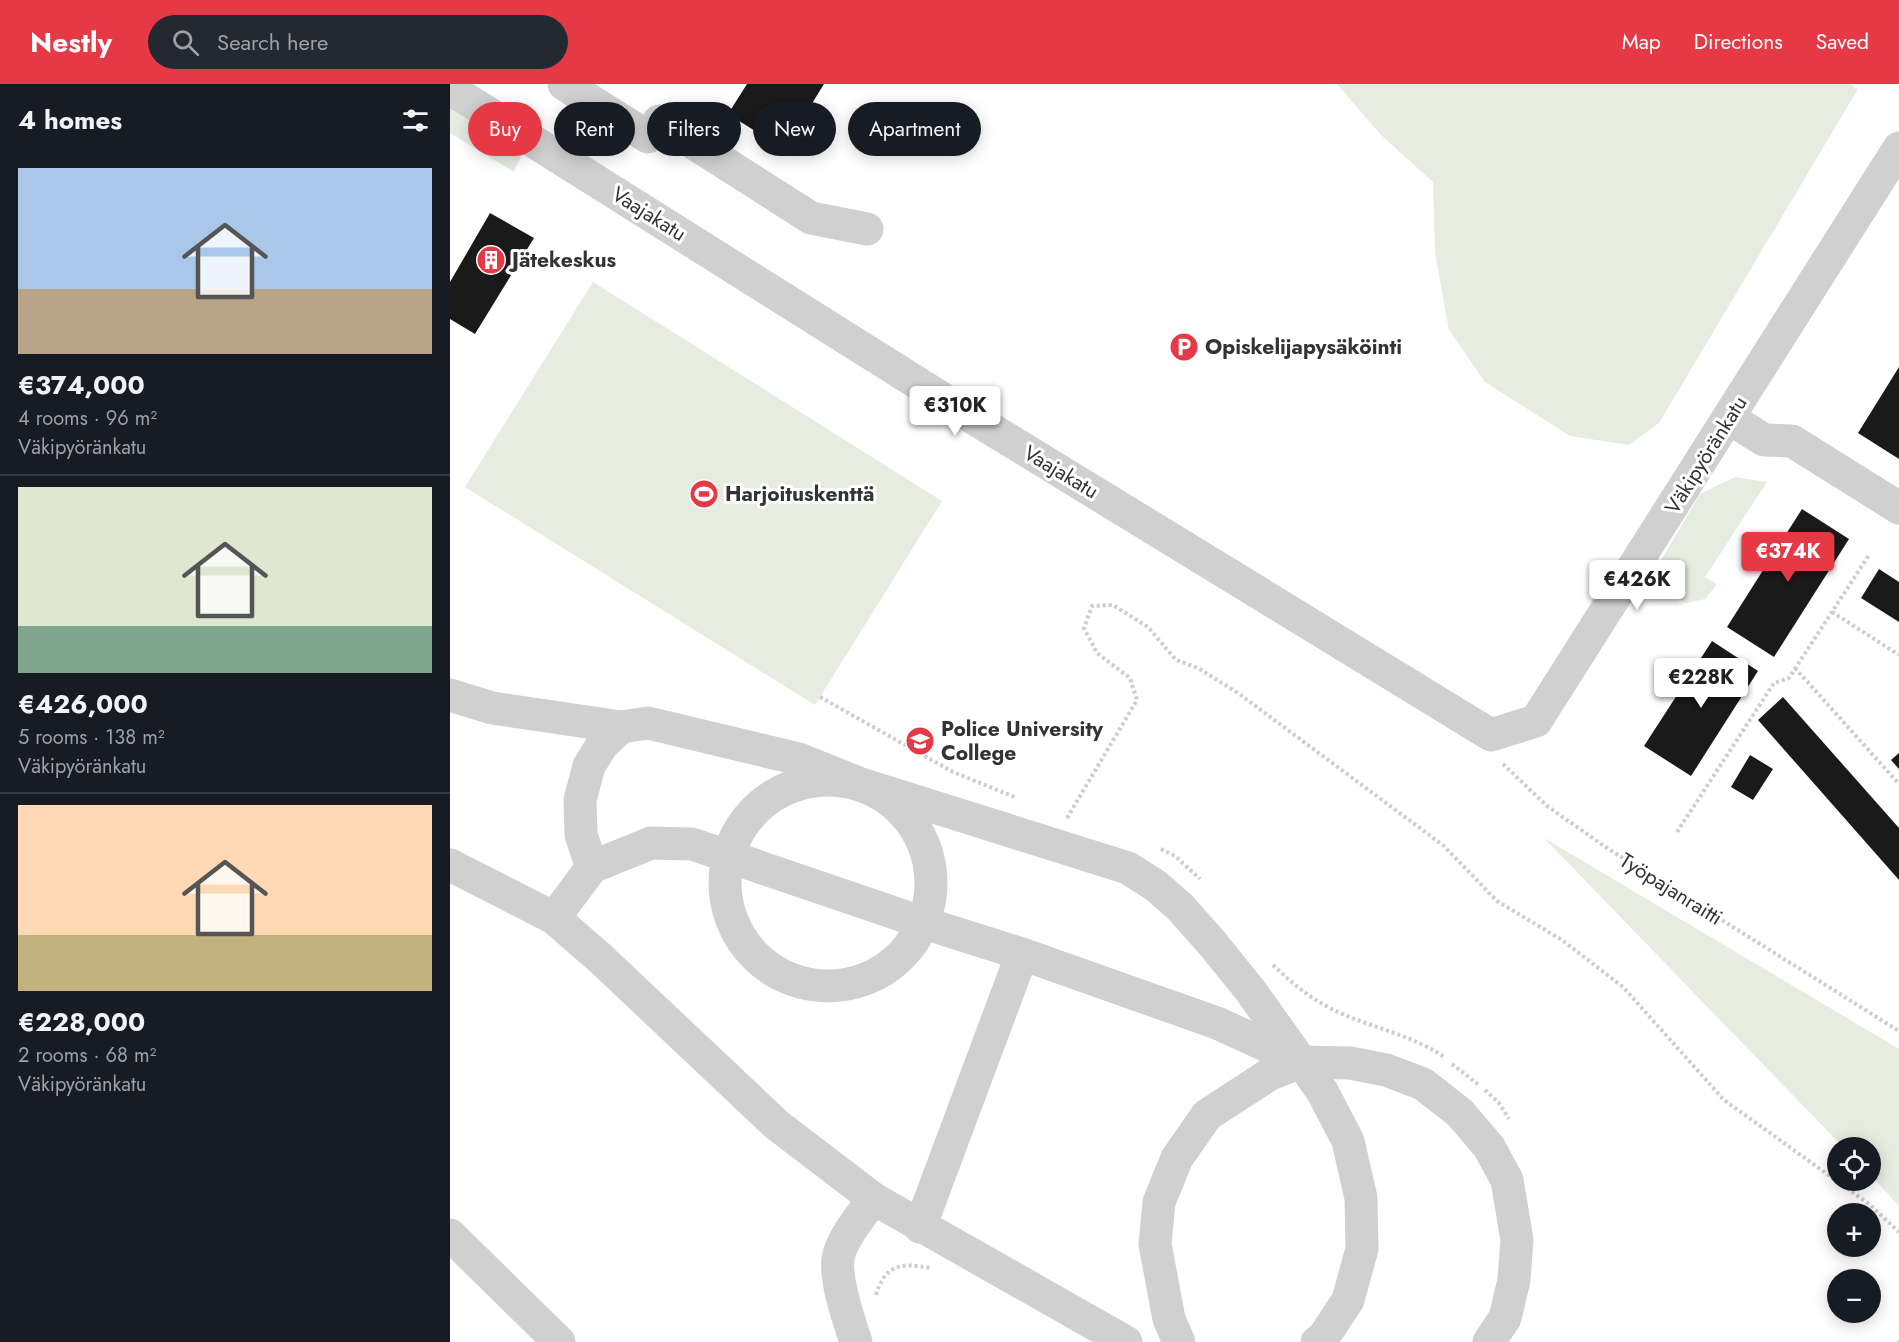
<!DOCTYPE html>
<html lang="en">
<head>
<meta charset="utf-8">
<style>
	:root { --surface:#171b24; --page:#242831; --text:#f1f3f6; --muted:#9ea1a6; --line:#363941; --accent:#e63946 }
	body { margin:0; font-family:Jost,sans-serif; background:var(--page); color:var(--text); height:100vh; display:flex; flex-direction:column; font-size:22px; white-space:nowrap }
	* { box-sizing:border-box; margin:0 }
	p { font-size:20px; color:var(--muted) }
	.icon { flex:none; width:33px; height:33px; fill:none; stroke:currentColor; stroke-width:2; stroke-linecap:round; stroke-linejoin:round }
	.map { position:relative; flex:1; overflow:hidden }
	.details { display:flex; flex-direction:column; background:var(--surface); width:450px }
	.details>* { flex:none }
	.banner { position:absolute; left:18px; top:18px; width:570px; height:54px; display:flex; gap:12px }
	.fabs { position:absolute; left:1377px; top:1053px; display:grid; gap:12px }
	.fabs a { display:grid; place-items:center; width:54px; height:54px; border-radius:50%; background:var(--surface); box-shadow:0 3px 15px #0003; font-size:30px }
	.price { position:absolute; translate:-50% -51px; padding:0 14px; border-radius:6px; background:#fff; color:#222; font-size:20px; line-height:39px; filter:drop-shadow(0 2px 3px #0008) }
	.price::after { content:''; position:absolute; left:50%; top:36px; width:18px; height:14px; margin-left:-9px; background:inherit; clip-path:polygon(0 0,100% 0,50% 100%) }
	.price.selected { background:var(--accent); color:#fff }
	ul { padding:0; list-style:none }
	li { display:grid; align-content:center; gap:12px; height:318px; padding:0 18px }
	li+li { border-top:2px solid var(--line) }
	li span { display:grid; place-items:center; height:186px; border-radius:0px; color:#555 }
	li>.icon { margin-inline-start:auto }
	span .icon { width:108px; height:108px; fill:#fffc; stroke-width:1 }
	li b { font-size:26px }
	h2 { display:flex; justify-content:space-between; align-items:center; height:72px; padding:0 18px; font-size:26px }
	.tag { padding:0 21px; border-radius:27px; background:var(--surface); box-shadow:0 3px 15px #0003; font-size:21px; line-height:54px }
	.tag.selected { background:var(--accent); color:#fff }
	header { display:flex; align-items:center; gap:36px; box-sizing:border-box; height:84px; padding:0 30px; background:var(--accent); color:#fff }
	header strong { font-size:28px }
	nav { display:flex; gap:33px; margin-inline-start:auto; font-size:21px }
	.search { width:420px; height:54px; background:var(--page); display:flex; align-items:center; gap:15px; box-sizing:border-box; padding:0 21px; border-radius:33px; color:var(--muted); font-size:22px }
	main { display:flex; flex:1; min-height:0 }
	.map>svg:first-child { display:block }
</style>
</head>
<body>
<header>
<strong>Nestly</strong>
<div class="search"><svg class="icon" aria-label="search" viewBox="0 0 24 24"><circle cx="10" cy="10" r="6"/><path d="M15 15l6 6"/></svg>Search here</div>
<nav><a>Map</a><a>Directions</a><a>Saved</a></nav>
</header>
<main>
<section class="details">
<h2>4 homes<svg class="icon" aria-label="filters" viewBox="0 0 24 24"><path d="M4 7h16M4 17h16"/><circle cx="9" cy="7" r="2"/><circle cx="15" cy="17" r="2"/></svg></h2>
<ul>
<li><span style="background:linear-gradient(#a9c7e8 65%,#b9a48a 0)"><svg class="icon" aria-label="home" viewBox="0 0 24 24"><path d="M3 11l9-7 9 7M6 9v11h12V9"/></svg></span><div><b>€374,000</b><p>4 rooms · 96 m²</p><p>Väkipyöränkatu</p></div></li>
<li><span style="background:linear-gradient(#dfe7d0 75%,#7fa58c 0)"><svg class="icon" aria-label="home" viewBox="0 0 24 24"><path d="M3 11l9-7 9 7M6 9v11h12V9"/></svg></span><div><b>€426,000</b><p>5 rooms · 138 m²</p><p>Väkipyöränkatu</p></div></li>
<li><span style="background:linear-gradient(#ffd9b3 70%,#c2b280 0)"><svg class="icon" aria-label="home" viewBox="0 0 24 24"><path d="M3 11l9-7 9 7M6 9v11h12V9"/></svg></span><div><b>€228,000</b><p>2 rooms · 68 m²</p><p>Väkipyöränkatu</p></div></li>
</ul>
</section>
<div class="map">
<svg width="1449" height="1258" viewBox="0 0 1449 1258">
	<rect width="100%" height="100%" fill="#fff"/>
	<g fill="#e6ecdf">
		<polygon points="887,0 1400,0 1408,5 1209,339 1179,361 1120,352 1035,298 999,246 985,169 983,98 931,51"/>
		<polygon points="0,25 72,70 64,88 0,49"/>
		<polygon points="143,198 492,417 365,621 15,403"/>
		<polygon points="1285,393 1317,398 1255,493 1267,500 1255,515 1236,519 1200,495 1250,410"/>
		<polygon points="1094,754 1449,965 1449,1122 1421,1092 1420,1064 1393,1063"/>
	</g>
	<g fill="#1a1a1a">
		<polygon points="297,0 374,0 334,65 278,30"/>
		<polygon points="40,129 84,154 25,250 0,235 0,198"/>
		<polygon points="1449,283 1449,375 1408,349"/>
		<polygon points="1352,425 1399,455 1324,573 1277,543"/>
		<polygon points="1429,485 1449,498 1449,538 1411,514"/>
		<polygon points="1262,557 1308,587 1241,692 1194,662"/>
		<polygon points="1333,613 1449,744 1449,796 1308,636"/>
		<polygon points="1449,669 1449,685 1441,676"/>
		<polygon points="1300,671 1323,685 1303,716 1281,703"/>
	</g>
	<g fill="none" stroke-linecap="round" stroke-linejoin="round">
		<g stroke="#cdcdcd" stroke-width="4" stroke-dasharray="3 3" stroke-linecap="butt">
			<polyline points="1382,528 1449,571"/>
			<polyline points="1345,584 1449,700"/>
			<polyline points="370,613 503,688 567,714"/>
			<polyline points="1053,680 1097,722 1160,766 1449,947"/>
			<polyline points="617,734 687,616 680,594 647,569 634,544 642,522 663,521 698,543 726,576 748,584 788,609 994,762 1047,817 1112,856 1173,903 1274,1016 1419,1120 1449,1148"/>
			<polyline points="1227,748 1324,599 1339,594 1419,471"/>
			<polyline points="711,765 725,772 750,795"/>
			<path d="M823 881C840 897 857 912 878 923 915 943 960 949 994 973"/>
			<polyline points="1002,980 1029,1001"/>
			<polyline points="1035,1006 1049,1019 1059,1035"/>
			<path d="M426 1211C435 1181 450 1178 480 1184"/>
			<polyline points="1448,1258 1449,1257"/>
		</g>
		<g stroke="#d0d0d0" stroke-width="33">
			<polyline points="114,0 198,53"/>
			<polyline points="0,5 528,337 1041,651 1086,637 1449,64"/>
			<polyline points="209,37 361,134 417,145"/>
			<polyline points="1279,334 1314,356 1342,357 1449,424"/>
			<polyline points="0,611 42,624 171,643 198,639 349,675 411,700 678,784 706,802 730,823 762,859 800,906 872,1007 898,1057 911,1114 912,1165 898,1216 873,1254 867,1258"/>
			<circle cx="378" cy="799" r="103"/>
			<polyline points="0,781 104,834 150,874 327,1041 424,1115 676,1258"/>
			<polyline points="142,783 131,751 130,716 139,682 152,661 171,643"/>
			<polyline points="104,834 142,783 201,759 242,760 474,839 572,870 767,939 850,977"/>
			<polyline points="470,1143 572,870"/>
			<polyline points="0,1151 109,1258"/>
			<path d="M406 1258C399 1237 385 1197 388 1175 391 1155 412 1130 424 1115"/>
			<polyline points="729,1258 719,1235 705,1160 709,1118 727,1074 757,1031 820,990 851,978 900,979 936,986 973,1000 1010,1029 1039,1063 1057,1096 1067,1156 1064,1196 1055,1234 1039,1258"/>
		</g>
	</g>
	<defs>
		<g id="building-disc" transform="scale(1.5)"><circle r="9.5" fill="#e63946" stroke="#fff"/><path d="M-4-6H4V6H1V3H-1V6H-4ZM-2.5-4.3h1.7v1.8h-1.7ZM.8-4.3h1.7v1.8H.8ZM-2.5-1h1.7V.8h-1.7ZM.8-1h1.7V.8H.8Z" fill="#fff"/></g>
		<g id="parking-disc" transform="scale(1.5)"><circle r="9.5" fill="#e63946" stroke="#fff"/><path d="M-3.5-5.5H1a3.5 3.5 0 0 1 0 7H-1V5.5H-3.5ZM-1-3.4V-.6H.8a1.4 1.4 0 0 0 0-2.8Z" fill="#fff"/></g>
		<g id="stadium-disc" transform="scale(1.5)"><circle r="9.5" fill="#e63946" stroke="#fff"/><path d="M0-5a6.5 5 0 1 0 0 10a6.5 5 0 1 0 0-10ZM-3.5-1.8h7v3.6h-7Z" fill="#fff"/></g>
		<g id="university-disc" transform="scale(1.5)"><circle r="9.5" fill="#e63946" stroke="#fff"/><path d="M0-5L7-2L0 1L-7-2ZM-4 1L0 2.5L4 1V4Q0 6-4 4Z" fill="#fff"/></g>
	</defs>
	<g fill-rule="evenodd">
		<use href="#building-disc" x="41" y="176"/>
		<use href="#parking-disc" x="734" y="263"/>
		<use href="#stadium-disc" x="254" y="410"/>
		<use href="#university-disc" x="470" y="657"/>
	</g>
	<g text-anchor="middle" dominant-baseline="central" stroke-width="6" stroke-linejoin="round" paint-order="stroke">
		<g font-size="21" fill="#333" stroke="#fff">
			<text transform="translate(199 130) rotate(32)">Vaajakatu</text>
			<text transform="translate(1256 371) rotate(-58)">Väkipyöränkatu</text>
			<text transform="translate(611 388) rotate(31)">Vaajakatu</text>
			<text transform="translate(1221 805) rotate(32)">Työpajanraitti</text>
		</g>
		<g font-size="21" font-weight="bold" fill="#333" stroke="#fff" text-anchor="start">
			<text x="62" y="176">Jätekeskus</text>
			<text x="755" y="263">Opiskelijapysäköinti</text>
			<text x="275" y="410">Harjoituskenttä</text>
			<text x="491" y="645">Police University<tspan x="491" dy="24">College</tspan></text>
		</g>
	</g>
</svg>
<div class="fabs">
<a><svg class="icon" aria-label="locate" viewBox="0 0 24 24"><circle cx="12" cy="12" r="6"/><path d="M12 2v4M12 18v4M2 12h4M18 12h4"/></svg></a>
<a>+</a>
<a>−</a>
</div>
<b class="price" style="left:505px;top:353px">€310K</b>
<b class="price selected" style="left:1338px;top:499px">€374K</b>
<b class="price" style="left:1187px;top:527px">€426K</b>
<b class="price" style="left:1251px;top:625px">€228K</b>
<div class="banner">
<a class="tag selected">Buy</a>
<a class="tag">Rent</a>
<a class="tag">Filters</a>
<a class="tag">New</a>
<a class="tag">Apartment</a>
</div>
</div>
</main>
</body>
</html>
